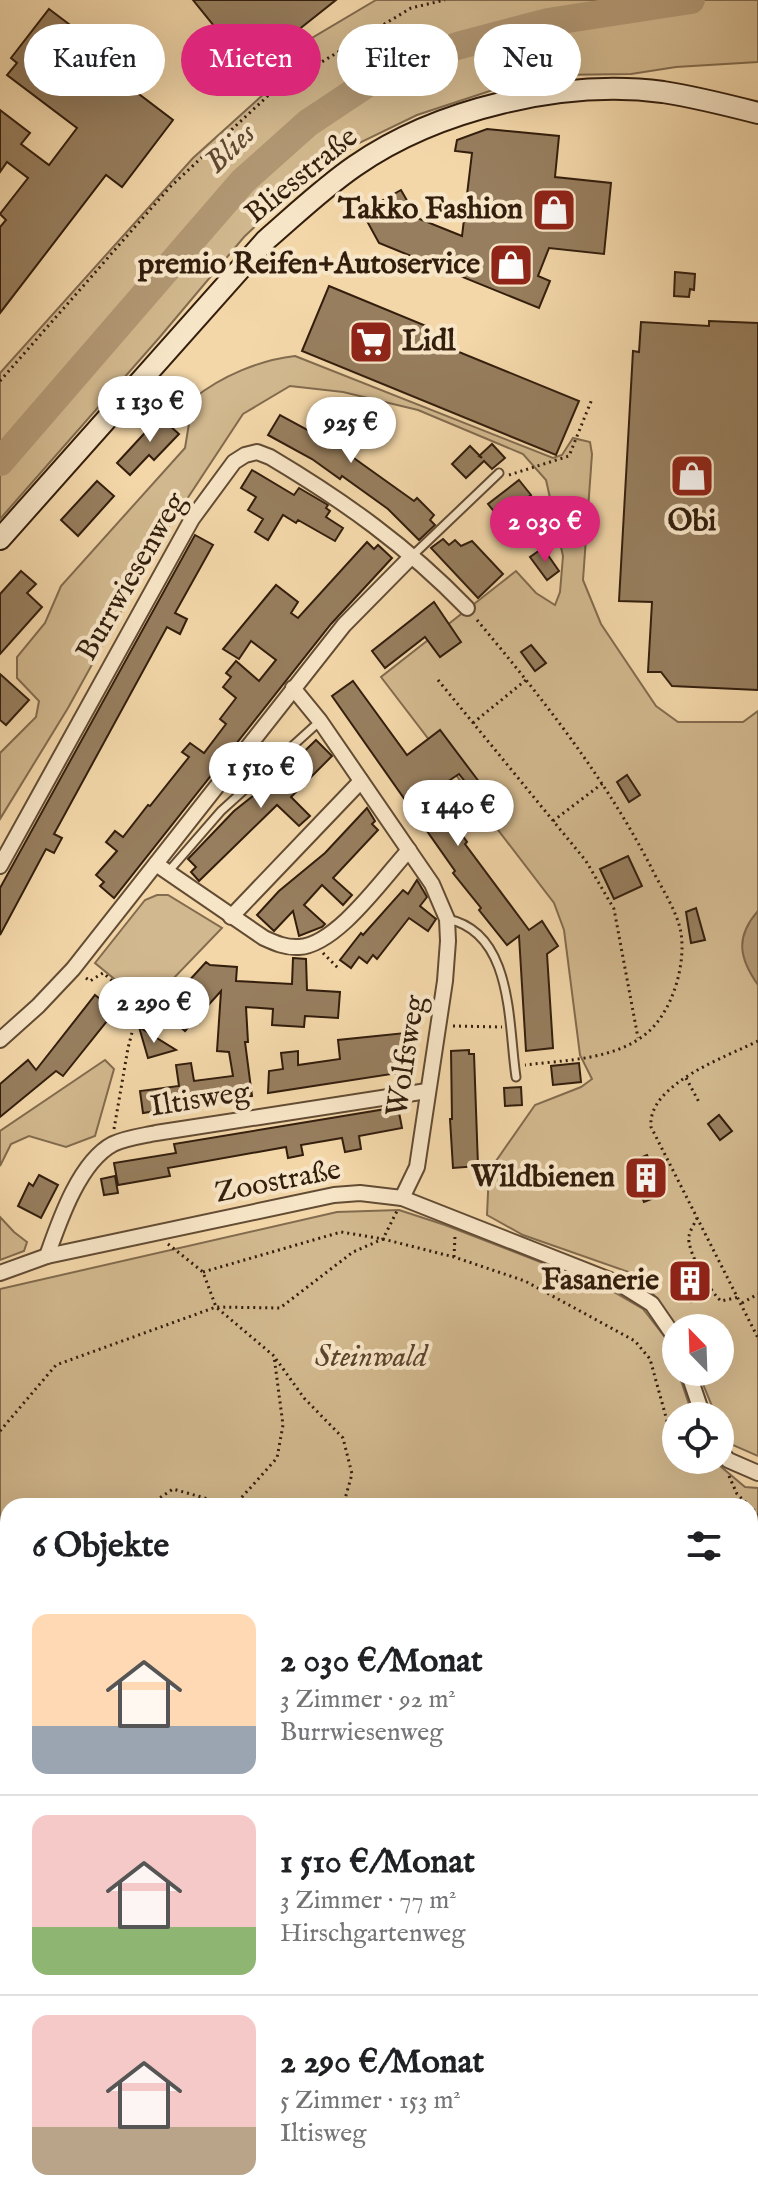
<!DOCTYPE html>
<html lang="de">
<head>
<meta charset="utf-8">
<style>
	:root { --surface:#fff; --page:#f6f6f6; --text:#202124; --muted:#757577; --line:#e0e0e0; --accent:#db2777 }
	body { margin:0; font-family:"IM FELL English",serif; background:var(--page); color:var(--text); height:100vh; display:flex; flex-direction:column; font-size:30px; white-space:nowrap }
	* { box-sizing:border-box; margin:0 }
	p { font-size:26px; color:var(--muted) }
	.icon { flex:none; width:44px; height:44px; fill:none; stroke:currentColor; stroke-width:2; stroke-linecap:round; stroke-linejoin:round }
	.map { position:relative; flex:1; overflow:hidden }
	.details { position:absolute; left:0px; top:1498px; width:758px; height:712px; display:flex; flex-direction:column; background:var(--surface); border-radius:24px 24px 0 0; box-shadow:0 8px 32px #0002 }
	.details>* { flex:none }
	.top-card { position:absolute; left:24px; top:24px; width:710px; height:72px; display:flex; gap:16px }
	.needle { width:52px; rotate:337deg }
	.controls { position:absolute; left:662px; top:1314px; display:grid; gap:16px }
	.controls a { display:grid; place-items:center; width:72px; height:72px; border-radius:50%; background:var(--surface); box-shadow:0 8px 32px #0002; font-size:40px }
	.price { position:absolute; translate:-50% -68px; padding:0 18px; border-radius:28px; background:#fff; color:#222; font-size:26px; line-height:52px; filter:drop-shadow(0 2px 4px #0008) }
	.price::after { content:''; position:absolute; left:50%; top:48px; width:24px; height:18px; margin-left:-12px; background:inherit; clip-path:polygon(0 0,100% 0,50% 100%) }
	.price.on { background:var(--accent); color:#fff }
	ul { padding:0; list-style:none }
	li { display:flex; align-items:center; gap:24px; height:200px; padding:0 32px }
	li+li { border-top:2px solid var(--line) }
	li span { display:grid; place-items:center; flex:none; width:224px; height:160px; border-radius:16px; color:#555 }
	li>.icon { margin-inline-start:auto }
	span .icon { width:96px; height:96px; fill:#fffc; stroke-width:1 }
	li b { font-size:34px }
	h2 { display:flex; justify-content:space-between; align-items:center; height:96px; padding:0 32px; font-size:34px }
	.tag { padding:0 28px; border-radius:36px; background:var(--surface); box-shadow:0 8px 32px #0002; font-size:28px; line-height:72px }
	.tag.on { background:var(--accent); color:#fff }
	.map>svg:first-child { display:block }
</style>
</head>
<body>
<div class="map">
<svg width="758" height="2210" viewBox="0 0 758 2210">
	<rect width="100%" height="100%" fill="#f3d7a9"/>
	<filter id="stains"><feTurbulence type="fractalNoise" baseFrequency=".0025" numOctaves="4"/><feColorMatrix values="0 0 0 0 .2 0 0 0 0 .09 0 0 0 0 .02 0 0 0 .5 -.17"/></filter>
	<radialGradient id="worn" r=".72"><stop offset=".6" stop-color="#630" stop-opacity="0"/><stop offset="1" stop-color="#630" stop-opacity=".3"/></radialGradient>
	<g fill="#d2b88e" stroke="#826b4e" stroke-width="2">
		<polygon points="376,0 758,0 758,62 676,67 631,74 554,75 505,86 417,115 359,143 308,176 244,237 159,338 0,519 0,373 193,158 307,55 312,38"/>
		<path d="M295 356 553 458 562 455 573 438 590 442 592 454 583 580 601 624 656 706 678 722H743L758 711V1456L726 1442 720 1426V1416H716L698 1372H720V1328H678L640 1276 523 1235 487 1215 489 1171 535 1105 581 1087 592 1079 580 1055 564 930 554 903 381 677 516 571 536 593 555 605 560 592 563 556 546 480 523 454 418 410 343 392 290 386 243 414 164 534 68 708 0 819V753L36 717 39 701 17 678V657L45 623 61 586 185 448 193 399C221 376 260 360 295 356Z"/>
		<polygon points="157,895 168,895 222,928 147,1006 95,963 145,900"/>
		<polygon points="105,1060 114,1069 95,1136 66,1147 29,1136 11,1144 0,1166 0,1131"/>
		<polygon points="399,1210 445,1225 607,1288 643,1309 668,1341 676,1372 678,1372 693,1416 676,1416 676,1460 713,1460 745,1487 758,1488 758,2210 628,2210 627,2202 750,2202 750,1506 8,1506 8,2166 0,2170 0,1289 337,1212"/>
		<polygon points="0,1217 14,1232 27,1242 24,1251 0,1260"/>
	</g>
	<path fill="#b29874" stroke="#7f674b" stroke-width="2" d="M758 911V985C739 958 735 937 758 911Z"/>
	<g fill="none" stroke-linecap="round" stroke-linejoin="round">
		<polyline stroke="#b29874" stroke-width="28" points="0,462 243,181 308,123 377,77 457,46 548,22 691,0"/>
	</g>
	<g fill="#977e5e" stroke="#331e0d" stroke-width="2">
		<polygon points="193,0 336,0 278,46 283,55 252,73"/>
		<polygon points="49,9 139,77 131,88 173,120 122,187 106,175 0,313 0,227 6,220 0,214 28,178 7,162 0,172 0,110 30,133 21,144 49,165 77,128 7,75 17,63 11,58"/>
		<polygon points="487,129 559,136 555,177 611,183 604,254 549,248 538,276 550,281 539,308 379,243 362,212 401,190 417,218 462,236 472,153 455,151 457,140"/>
		<polygon points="675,272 695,274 694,290 690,289 689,297 674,296"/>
		<polygon points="329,286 431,328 427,339 579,401 556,455 302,351"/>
		<polygon points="709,321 758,323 758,690 672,686 661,672 648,672 652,602 619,601 633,351 639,352 641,322 709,326"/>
		<polygon points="333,406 349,415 344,424 364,437 351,456 414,501 417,498 434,515 430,520 435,525 419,540 388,509 342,476 340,479 312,459 268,435 280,415 311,432 322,412 328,415"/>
		<polygon points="165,411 175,421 170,426 179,434 154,460 149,455 130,475 117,463"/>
		<polygon points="492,444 505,458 492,469 484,461 466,478 452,464 470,446 482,458 479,456"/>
		<polygon points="252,470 294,495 299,488 328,505 326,508 330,511 326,517 343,528 335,541 298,520 296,523 283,515 268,540 255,532 263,519 248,510 256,497 241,488"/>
		<polygon points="519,480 531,495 519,504 534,523 521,533 506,515 500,519 488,504"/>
		<polygon points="97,481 114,496 78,536 61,520"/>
		<polygon points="195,535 213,545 175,613 187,619 180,634 167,627 54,834 62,838 54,853 46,849 0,935 0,888"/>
		<polygon points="443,539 449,545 455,540 461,546 472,541 503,574 478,598 431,548"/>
		<polygon points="367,542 374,549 378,545 392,558 331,624 114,898 100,886 104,882 96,875 117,851 106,842 115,831 123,837 148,805 150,806 189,757 182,752 190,743 204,753 226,724 220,719 236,698 223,687 231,677 226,673 236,661 259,681 276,660 251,641 239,659 223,649 276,585 298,602 291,613 298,618"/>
		<polygon points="543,548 559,571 547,580 530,557"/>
		<polygon points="21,571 36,584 27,593 42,607 0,654 0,594"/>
		<polygon points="434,602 461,642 440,657 425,637 385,668 372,651"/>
		<polygon points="531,645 546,663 535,671 521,652"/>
		<polygon points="0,674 29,700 6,725 0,720"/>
		<polygon points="353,681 407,755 440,730 483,787 475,794 459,774 432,792 467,842 465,844 529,930 542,921 558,946 547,954 553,1048 526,1051 519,936 507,945 479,910 481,908 453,873 455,871 332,696"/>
		<polygon points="316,740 332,756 291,797 310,816 299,826 277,805 199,881 191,872 196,867 188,859 234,811 282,773"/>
		<polygon points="627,775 640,795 629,802 617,782"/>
		<polygon points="367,808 375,821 372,824 378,830 333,878 352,895 343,905 322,885 304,905 325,924 322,927 299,936 293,911 274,931 257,915 279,891 325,853"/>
		<polygon points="628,856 642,886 614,899 600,869"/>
		<polygon points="417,880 427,897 420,906 436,919 428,931 409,918 377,959 373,955 367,963 359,957 351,968 340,960 361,933 363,935 403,890 408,894"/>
		<polygon points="696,908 705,940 691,943 686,912"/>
		<polygon points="293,958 306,959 307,990 340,992 338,1018 305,1016 304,1027 272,1025 273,1009 246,1007 248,1042 245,1042 252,1096 143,1113 140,1091 179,1086 176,1065 191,1063 194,1081 233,1076 229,1052 217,1051 221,991 185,1031 169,1017 194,989 187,983 206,962 210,965 237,967 236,981 292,984"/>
		<polygon points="95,995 115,1011 63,1076 56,1071 0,1117 0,1084 28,1060 36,1070"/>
		<polygon points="139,1027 176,1050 148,1058"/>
		<polygon points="405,1033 408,1064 397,1066 398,1073 268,1093 269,1071 283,1069 281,1053 298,1051 298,1065 340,1059 338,1040"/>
		<polygon points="469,1050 469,1054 474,1054 478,1166 453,1168 450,1119 452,1119 451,1051"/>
		<polygon points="579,1063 581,1082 553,1085 551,1066"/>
		<polygon points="521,1087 522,1105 505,1106 504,1088"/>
		<polygon points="398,1107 402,1128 359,1136 361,1149 345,1152 342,1138 301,1145 303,1155 288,1158 286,1147 168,1168 170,1176 118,1185 114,1163 176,1153 174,1144"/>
		<polygon points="719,1115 732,1131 720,1140 708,1124"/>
		<polygon points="647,1155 664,1194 644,1202 628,1163"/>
		<polygon points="39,1175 58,1185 41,1218 18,1206 29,1183 33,1186"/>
		<polygon points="115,1176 118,1193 104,1195 101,1179"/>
		<polygon points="690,1261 706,1294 691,1302 674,1268"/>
	</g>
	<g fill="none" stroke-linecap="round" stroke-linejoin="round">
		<g stroke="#634c34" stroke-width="11">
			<g id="lane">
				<polyline points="412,556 499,473"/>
				<polyline points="168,872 221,811 320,721"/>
				<path d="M447 919C514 932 508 1025 516 1077"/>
			</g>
		</g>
		<g stroke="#634c34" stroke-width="18">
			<g id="street">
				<polyline points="293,688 320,721 432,884 447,919 448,941 445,981 417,1167 402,1198"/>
				<path d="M156 864 264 938C275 943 286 948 299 947 337 945 384 877 409 850"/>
				<path d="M0 866 192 519 234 462 245 455 257 452 270 457C344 501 407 546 467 608"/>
				<polyline points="231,917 361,781"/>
				<polyline points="0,1040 38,1006 73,969 344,625 412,556"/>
				<path d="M47 1256C59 1222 79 1162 113 1144 126 1138 142 1136 156 1133L427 1091"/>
				<polyline points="0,1273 47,1256 334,1195 360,1193 402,1198 620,1284 652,1304 676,1339"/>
				<polyline points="688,1372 703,1416"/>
				<polyline points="720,1450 728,1460 758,1473"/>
				<polyline points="521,2202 522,2210"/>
				<polyline points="131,2210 136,2202"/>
			</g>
		</g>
		<g stroke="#331e0d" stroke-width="24">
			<path id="secondary" d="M0 539 266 240C295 215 323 188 355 166 437 109 563 79 663 92 695 97 727 105 758 113"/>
		</g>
		<g stroke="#331e0d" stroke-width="3" stroke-dasharray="2 4" stroke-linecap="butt">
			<polyline points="0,381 169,188 272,92 411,8 445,0"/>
			<polyline points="509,475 569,456 592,399"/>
			<path d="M477 620C542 698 604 776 651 867 661 888 677 910 681 933 686 966 672 1012 647 1033 615 1060 565 1060 525 1065"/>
			<polyline points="438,680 586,861 614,909 638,1038"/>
			<polyline points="473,723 526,680"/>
			<polyline points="553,821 603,783"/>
			<polyline points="323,953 340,970"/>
			<polyline points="86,978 90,981 103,973 136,1001 137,1013 128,1048 114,1129"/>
			<polyline points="453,1026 502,1027"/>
			<path d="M758 1041C726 1057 647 1084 651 1127L758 1338"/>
			<polyline points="686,1078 700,1104"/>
			<path d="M697 1218C695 1223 690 1230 689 1236 686 1250 711 1293 721 1301L739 1297"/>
			<polyline points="168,1244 203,1272 216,1307 274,1356 283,1425 277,1458 234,1506"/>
			<polyline points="454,1257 455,1236"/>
			<polyline points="203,1272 341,1232 383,1239 454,1257 525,1281 635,1341 650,1359 672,1439 676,1444"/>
			<polyline points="742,1303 758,1294"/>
			<polyline points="276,1359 304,1398 343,1438 352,1474 343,1506"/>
			<polyline points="0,1431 56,1365 216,1307 280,1308 353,1252 383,1239 397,1211"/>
			<polyline points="729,1476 737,1494 758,1514"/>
			<polyline points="152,1506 155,1501 173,1489 233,1506"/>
			<polyline points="0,1583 8,1581"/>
			<polyline points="750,1865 758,1869"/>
			<polyline points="0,1890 8,1873"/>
			<polyline points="750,2023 758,2022"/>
			<polyline points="0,2052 8,2048"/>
		</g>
		<use href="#lane" stroke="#f7e5c7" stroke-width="7"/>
		<use href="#street" stroke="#f7e5c7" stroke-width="14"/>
		<use href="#secondary" stroke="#f7e5c7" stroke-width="20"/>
	</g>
	<defs>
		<g id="shop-square" transform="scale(2.3)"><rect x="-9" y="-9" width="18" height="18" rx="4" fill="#8f2418" stroke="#f7e5c7"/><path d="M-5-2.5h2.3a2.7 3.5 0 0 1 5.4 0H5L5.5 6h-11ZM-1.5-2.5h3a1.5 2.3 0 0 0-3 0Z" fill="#fff"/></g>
		<g id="supermarket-square" transform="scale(2.3)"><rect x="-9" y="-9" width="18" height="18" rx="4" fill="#8f2418" stroke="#f7e5c7"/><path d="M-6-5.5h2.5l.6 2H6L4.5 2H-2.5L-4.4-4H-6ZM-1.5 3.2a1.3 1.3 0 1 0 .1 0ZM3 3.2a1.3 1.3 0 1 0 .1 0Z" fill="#fff"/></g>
		<g id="building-square" transform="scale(2.3)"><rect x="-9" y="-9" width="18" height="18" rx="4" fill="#8f2418" stroke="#f7e5c7"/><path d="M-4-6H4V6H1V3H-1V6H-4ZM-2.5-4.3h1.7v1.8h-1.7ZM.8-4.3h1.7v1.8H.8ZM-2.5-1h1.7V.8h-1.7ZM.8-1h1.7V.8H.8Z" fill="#fff"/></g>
	</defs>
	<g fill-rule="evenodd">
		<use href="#shop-square" x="554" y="210"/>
		<use href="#shop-square" x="511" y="265"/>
		<use href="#supermarket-square" x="371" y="342"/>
		<use href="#shop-square" x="692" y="476"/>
		<use href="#building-square" x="646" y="1178"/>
		<use href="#building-square" x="690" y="1281"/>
	</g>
	<g text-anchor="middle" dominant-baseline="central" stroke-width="8" stroke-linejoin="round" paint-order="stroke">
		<g font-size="30" fill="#331e0d" stroke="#f7e5c7">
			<text transform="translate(302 176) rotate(-39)">Bliesstraße</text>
			<text transform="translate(132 577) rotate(-60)">Burrwiesenweg</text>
			<text transform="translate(407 1056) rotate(-81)">Wolfsweg</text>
			<text transform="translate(200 1100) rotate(-9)">Iltisweg</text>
			<text transform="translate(278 1182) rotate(-11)">Zoostraße</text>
		</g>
		<g font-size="30" font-weight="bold" fill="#331e0d" stroke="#f7e5c7" text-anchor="end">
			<text x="523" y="210">Takko Fashion</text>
			<text x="480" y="265">premio Reifen+Autoservice</text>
			<text x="402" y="342" text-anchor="start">Lidl</text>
			<text x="692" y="522" text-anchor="middle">Obi</text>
			<text x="615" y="1178">Wildbienen</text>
			<text x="659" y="1281">Fasanerie</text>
		</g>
		<g font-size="30" font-style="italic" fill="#5b442d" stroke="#f7e5c7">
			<text x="371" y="1358">Steinwald</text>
		</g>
		<g font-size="32" font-style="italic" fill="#5f4931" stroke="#f7e5c7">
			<text transform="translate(231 149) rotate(-44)">Blies</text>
		</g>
	</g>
	<rect width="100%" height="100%" filter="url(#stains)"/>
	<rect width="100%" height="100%" fill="url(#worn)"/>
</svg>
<div class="controls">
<a><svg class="needle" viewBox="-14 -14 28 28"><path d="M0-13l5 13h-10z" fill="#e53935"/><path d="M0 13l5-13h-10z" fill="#757577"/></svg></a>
<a><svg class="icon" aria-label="locate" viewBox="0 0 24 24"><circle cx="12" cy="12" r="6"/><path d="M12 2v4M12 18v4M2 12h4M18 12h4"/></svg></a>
</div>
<b class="price" style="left:150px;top:444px">1 130 €</b>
<b class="price" style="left:351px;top:465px">925 €</b>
<b class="price on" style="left:545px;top:564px">2 030 €</b>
<b class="price" style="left:261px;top:810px">1 510 €</b>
<b class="price" style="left:458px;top:848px">1 440 €</b>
<b class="price" style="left:154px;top:1045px">2 290 €</b>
<div class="top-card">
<a class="tag">Kaufen</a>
<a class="tag on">Mieten</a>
<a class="tag">Filter</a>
<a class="tag">Neu</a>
</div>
<section class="details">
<h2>6 Objekte<svg class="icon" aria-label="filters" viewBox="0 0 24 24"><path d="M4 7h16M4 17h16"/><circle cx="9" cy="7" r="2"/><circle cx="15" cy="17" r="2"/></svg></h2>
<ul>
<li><span style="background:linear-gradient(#ffd9b3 70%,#9aa5b1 0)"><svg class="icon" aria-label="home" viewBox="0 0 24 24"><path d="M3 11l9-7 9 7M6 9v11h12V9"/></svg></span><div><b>2 030 €/Monat</b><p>3 Zimmer · 92 m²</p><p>Burrwiesenweg</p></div></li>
<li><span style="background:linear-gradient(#f6c9c9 70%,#8fb573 0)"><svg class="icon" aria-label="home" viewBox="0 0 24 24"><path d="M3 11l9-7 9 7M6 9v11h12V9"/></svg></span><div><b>1 510 €/Monat</b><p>3 Zimmer · 77 m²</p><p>Hirschgartenweg</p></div></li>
<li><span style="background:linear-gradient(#f6c9c9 70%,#b9a48a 0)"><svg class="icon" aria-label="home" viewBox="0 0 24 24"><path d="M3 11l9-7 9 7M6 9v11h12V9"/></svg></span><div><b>2 290 €/Monat</b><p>5 Zimmer · 153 m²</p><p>Iltisweg</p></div></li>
</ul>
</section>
</div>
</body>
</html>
